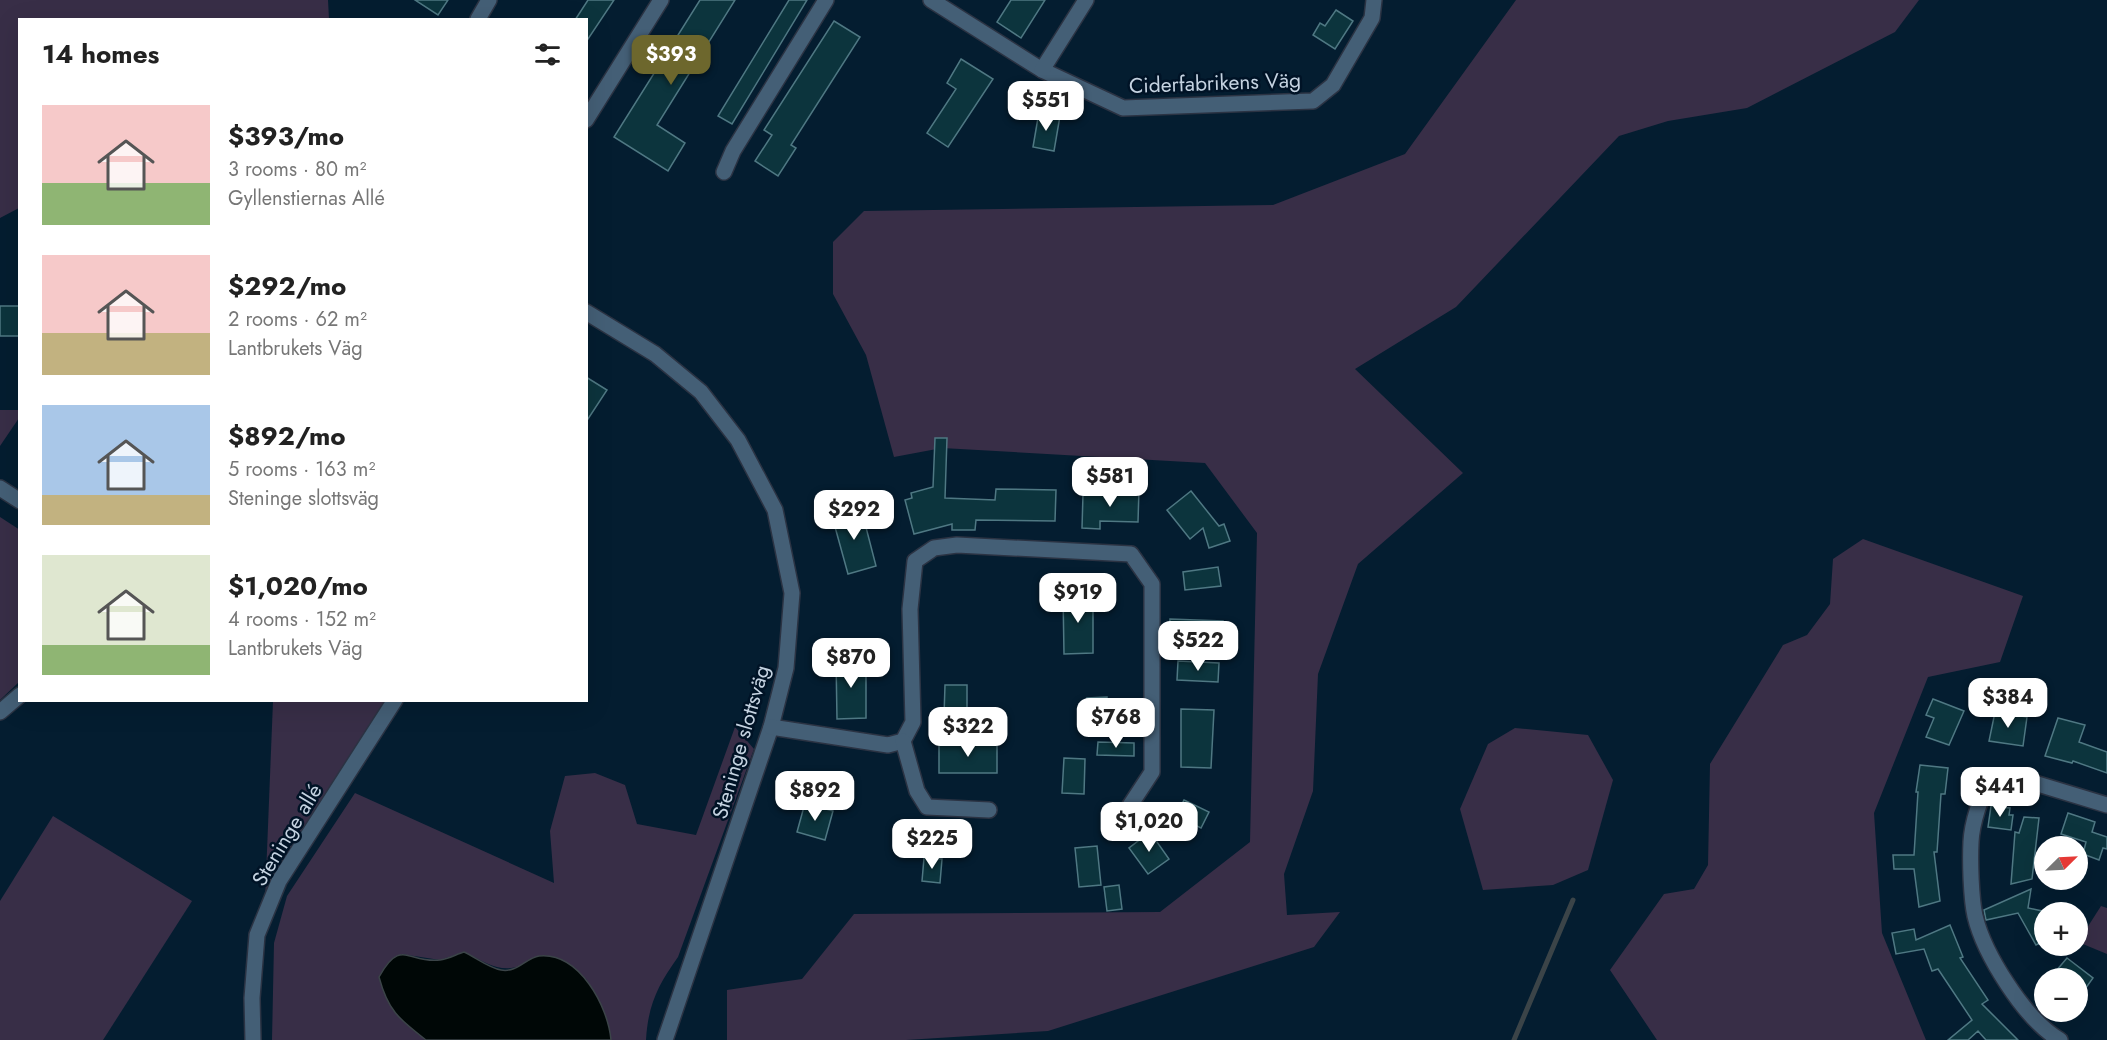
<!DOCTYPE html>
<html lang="en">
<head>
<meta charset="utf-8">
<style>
	:root { --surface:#fff; --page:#f2f2f2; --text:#222; --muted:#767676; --accent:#6d672d }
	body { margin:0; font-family:Jost,sans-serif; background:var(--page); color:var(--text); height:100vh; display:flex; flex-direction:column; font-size:22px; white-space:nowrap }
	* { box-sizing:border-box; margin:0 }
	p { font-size:20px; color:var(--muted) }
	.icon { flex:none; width:33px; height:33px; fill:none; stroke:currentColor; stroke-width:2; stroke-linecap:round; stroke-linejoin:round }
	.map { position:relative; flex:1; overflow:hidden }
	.side { position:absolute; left:18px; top:18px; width:570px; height:684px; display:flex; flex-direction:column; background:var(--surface); border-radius:0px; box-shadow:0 6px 24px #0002 }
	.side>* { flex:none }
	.needle { width:39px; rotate:66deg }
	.controls { position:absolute; left:2034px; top:836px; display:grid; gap:12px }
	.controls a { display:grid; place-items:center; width:54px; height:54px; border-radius:50%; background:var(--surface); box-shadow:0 6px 24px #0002; font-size:30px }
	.price { position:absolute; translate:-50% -51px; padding:0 14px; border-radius:12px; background:#fff; color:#222; font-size:20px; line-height:39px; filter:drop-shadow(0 2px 3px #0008) }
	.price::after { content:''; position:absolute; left:50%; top:36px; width:18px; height:14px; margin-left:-9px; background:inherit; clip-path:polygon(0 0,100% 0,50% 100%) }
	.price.current { background:var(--accent); color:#fff }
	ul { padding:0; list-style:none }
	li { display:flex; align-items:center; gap:18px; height:150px; padding:0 24px }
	li span { display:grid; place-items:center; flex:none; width:168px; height:120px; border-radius:0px; color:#555 }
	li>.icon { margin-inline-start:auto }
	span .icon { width:72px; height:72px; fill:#fffc; stroke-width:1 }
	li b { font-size:26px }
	h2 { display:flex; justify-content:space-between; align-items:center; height:72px; padding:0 24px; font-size:26px }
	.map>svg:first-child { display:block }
</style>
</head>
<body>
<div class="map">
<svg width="2107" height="1040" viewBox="0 0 2107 1040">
	<rect width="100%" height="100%" fill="#041d30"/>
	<g fill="#382e47">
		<polygon points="0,0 328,0 329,19 20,20 19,208 0,218"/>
		<polygon points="1516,0 1919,0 1895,32 1747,108 1668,121 1619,136 1456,307 1355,369 1463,473 1358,564 1318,674 1313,791 1284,874 1287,915 1340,912 1314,947 1048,1031 906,1040 727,1040 727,990 802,979 854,914 1160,912 1250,842 1257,533 1205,463 942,448 894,457 866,355 833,294 833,242 864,211 1273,205 1405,154"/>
		<polygon points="0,410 20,410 19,418 0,446"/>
		<polygon points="0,517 20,530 19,682 0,700"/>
		<polygon points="1863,539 2023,596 2000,662 1928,677 1874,813 1882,933 1926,1040 1657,1040 1610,970 1664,894 1694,889 1708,865 1710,764 1783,645 1807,635 1830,604 1833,559"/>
		<polygon points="273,701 389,701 265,901"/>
		<path d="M735 727 754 749 678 957C658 985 648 1005 646 1040H611L596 994 586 979 536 957C506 978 493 966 464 952L440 960 401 954 404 1022 427 1040H272L274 943 287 896 355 793 554 883 550 831 565 776 595 773 625 785 637 824 696 835Z"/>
		<polygon points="1515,728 1588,735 1613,780 1588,870 1553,885 1483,890 1460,809 1488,744"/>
		<polygon points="53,816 192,901 103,1040 0,1040 0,901"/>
		<polygon points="2101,906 2107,908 2107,954 2078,942"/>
	</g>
	<path fill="#000706" stroke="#3b4448" stroke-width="1.5" d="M464 952C475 957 489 968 501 970 517 973 526 958 539 956 579 952 608 1006 611 1040H426C399 1019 388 1011 379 977 401 937 408 964 440 960 448 959 457 954 464 952Z"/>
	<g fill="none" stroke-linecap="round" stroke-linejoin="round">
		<polyline stroke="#3b4448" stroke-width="5" points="1514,1040 1573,900"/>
	</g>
	<g fill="#0c343d" stroke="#4f7883" stroke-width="1.5">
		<polygon points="415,0 448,0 438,15"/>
		<polygon points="588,0 614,0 586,42 586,20 575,20"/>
		<polygon points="700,0 735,0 657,125 685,143 668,171 614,137"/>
		<polygon points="789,0 807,0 732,124 718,116"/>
		<polygon points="1011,0 1045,0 1021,38 997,22"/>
		<polygon points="1336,10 1353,21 1335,49 1313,35 1320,23 1325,26"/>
		<polygon points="834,21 860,37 791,145 796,148 778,176 755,161 772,135 764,130"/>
		<polygon points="961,59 993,79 948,147 927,133 956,89 947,83"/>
		<polygon points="1039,112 1060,116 1054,151 1033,147"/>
		<rect x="0" y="306" width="20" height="30"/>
		<polygon points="586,377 607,390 586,422"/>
		<polygon points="935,438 947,438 945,498 995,500 996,489 1056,490 1055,521 976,520 975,530 952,530 952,524 914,534 905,500 912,498 911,493 933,487"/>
		<polygon points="1117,488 1139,489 1138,522 1100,521 1100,529 1082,528 1083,494 1116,495"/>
		<polygon points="1191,491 1219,526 1224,524 1230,541 1209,548 1203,528 1190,539 1167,510"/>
		<polygon points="861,508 876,566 848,574 832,516"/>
		<polygon points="1218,567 1221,586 1185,590 1183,572"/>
		<polygon points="1063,594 1093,594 1093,653 1064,654"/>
		<polygon points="1170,619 1223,621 1222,639 1169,637"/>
		<polygon points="836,659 866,659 866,718 837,719"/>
		<polygon points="1178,661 1219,663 1218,682 1177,680"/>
		<polygon points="945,685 967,685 967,716 944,716"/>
		<polygon points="1107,697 1108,732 1088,732 1087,698"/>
		<polygon points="1933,699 1964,711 1949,745 1926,737 1934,718 1926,715"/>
		<polygon points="1181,709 1214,710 1211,768 1181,767"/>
		<polygon points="1995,712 2027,717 2023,746 1989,741"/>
		<polygon points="2058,718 2085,725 2079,742 2107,752 2107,773 2073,761 2072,763 2045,756"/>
		<rect x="939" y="742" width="58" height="31"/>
		<polygon points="1098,742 1134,743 1134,756 1097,755"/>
		<polygon points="1064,758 1085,759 1084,794 1062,793"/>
		<polygon points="1920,765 1948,768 1945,794 1941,794 1937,852 1934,852 1940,901 1919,907 1914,869 1894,869 1893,855 1914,855 1918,792 1916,792"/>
		<polygon points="1184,800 1209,812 1201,828 1176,816"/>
		<polygon points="805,803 833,811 825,840 797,832"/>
		<polygon points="1991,806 2010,808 2009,815 2013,815 2011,830 1988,827"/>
		<polygon points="2068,813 2095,822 2092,832 2107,837 2107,849 2103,848 2099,860 2083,854 2086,842 2061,834"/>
		<polygon points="2024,817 2039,818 2032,879 2011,884 2015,832 2019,833"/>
		<polygon points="1150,832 1169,859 1148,874 1129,848"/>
		<polygon points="1097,846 1101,885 1079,887 1075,848"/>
		<polygon points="924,858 942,859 940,883 922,881"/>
		<polygon points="1119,885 1122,909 1107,911 1104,887"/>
		<polygon points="2031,889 2028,908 2042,911 2044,916 2044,941 2036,945 2018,913 1986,920 1984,910"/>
		<polygon points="1950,925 1963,957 1960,958 1988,1000 1982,1004 2018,1040 1986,1040 1978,1031 1968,1040 1948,1040 1972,1020 1938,969 1932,971 1924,949 1896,954 1892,933 1914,929 1916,940"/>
		<polygon points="2067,958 2093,978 2078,999 2078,978 2050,978"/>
	</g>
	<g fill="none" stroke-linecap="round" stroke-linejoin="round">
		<g stroke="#2b3343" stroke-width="18">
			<g id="minor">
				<polyline points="931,0 1042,70 1123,108 1313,101 1333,85 1372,18 1374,0"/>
				<polyline points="478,19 489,0"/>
				<polyline points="1042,70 1086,0"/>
				<polyline points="586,120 661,0"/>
				<polyline points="724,172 733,151 826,0"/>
				<polyline points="586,312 655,354 701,392 738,440 775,510 792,593 786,668 771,727 665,1040"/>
				<polyline points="0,488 20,501"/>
				<polyline points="0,712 20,695"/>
				<polyline points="771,727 888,745 903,741 913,722 910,609 915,561 934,548 957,545 1131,554 1152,584 1152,772 1129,807"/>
				<polyline points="903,741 917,791 927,807 989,810"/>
				<polyline points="253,1040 252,998 257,935 279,881 395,700"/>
				<path d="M2060 1040C2025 1020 1984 954 1975 916 1971 898 1970 861 1971 842 1972 820 1982 796 1990 776L2018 778 2107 805"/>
			</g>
		</g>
		<use href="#minor" stroke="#445f76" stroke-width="15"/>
	</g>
	<g text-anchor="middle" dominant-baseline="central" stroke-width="5" stroke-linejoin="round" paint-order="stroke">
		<g font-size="21" fill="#c5d3e1" stroke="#001326">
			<text transform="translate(1215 83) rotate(-2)">Ciderfabrikens Väg</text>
			<text transform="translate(741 742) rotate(-74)">Steninge slottsväg</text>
			<text transform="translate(287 835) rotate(-59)">Steninge allé</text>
		</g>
	</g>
</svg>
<div class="controls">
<a><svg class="needle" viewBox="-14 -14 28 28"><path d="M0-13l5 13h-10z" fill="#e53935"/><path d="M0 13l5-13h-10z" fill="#767676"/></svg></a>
<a>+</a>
<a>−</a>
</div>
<b class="price current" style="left:671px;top:86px">$393</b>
<b class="price" style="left:1046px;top:132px">$551</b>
<b class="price" style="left:1110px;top:508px">$581</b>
<b class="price" style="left:854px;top:541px">$292</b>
<b class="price" style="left:1078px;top:624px">$919</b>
<b class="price" style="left:1198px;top:672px">$522</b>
<b class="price" style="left:851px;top:689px">$870</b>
<b class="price" style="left:2008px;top:729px">$384</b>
<b class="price" style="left:1116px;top:749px">$768</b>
<b class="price" style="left:968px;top:758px">$322</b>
<b class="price" style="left:2000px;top:818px">$441</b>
<b class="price" style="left:815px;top:822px">$892</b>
<b class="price" style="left:1149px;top:853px">$1,020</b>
<b class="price" style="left:932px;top:870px">$225</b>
<section class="side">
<h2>14 homes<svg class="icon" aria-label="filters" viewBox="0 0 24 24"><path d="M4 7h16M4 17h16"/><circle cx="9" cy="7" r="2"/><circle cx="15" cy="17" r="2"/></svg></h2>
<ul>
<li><span style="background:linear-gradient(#f6c9c9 65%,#8fb573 0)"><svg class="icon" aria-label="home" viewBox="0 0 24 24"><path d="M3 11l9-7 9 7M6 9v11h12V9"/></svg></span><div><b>$393/mo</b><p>3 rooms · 80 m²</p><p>Gyllenstiernas Allé</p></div></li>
<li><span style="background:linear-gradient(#f6c9c9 65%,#c2b280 0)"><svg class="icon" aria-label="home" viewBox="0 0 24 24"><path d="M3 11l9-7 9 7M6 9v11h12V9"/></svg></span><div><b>$292/mo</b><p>2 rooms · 62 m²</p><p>Lantbrukets Väg</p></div></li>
<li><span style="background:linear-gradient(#a9c7e8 75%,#c2b280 0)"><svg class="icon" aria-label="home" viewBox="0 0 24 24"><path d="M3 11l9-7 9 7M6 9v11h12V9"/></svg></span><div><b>$892/mo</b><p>5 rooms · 163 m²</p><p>Steninge slottsväg</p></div></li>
<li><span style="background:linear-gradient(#dfe7d0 75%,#8fb573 0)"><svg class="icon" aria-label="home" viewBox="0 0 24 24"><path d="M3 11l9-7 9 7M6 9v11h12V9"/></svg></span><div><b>$1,020/mo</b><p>4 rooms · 152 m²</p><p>Lantbrukets Väg</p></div></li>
</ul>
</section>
</div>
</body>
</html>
